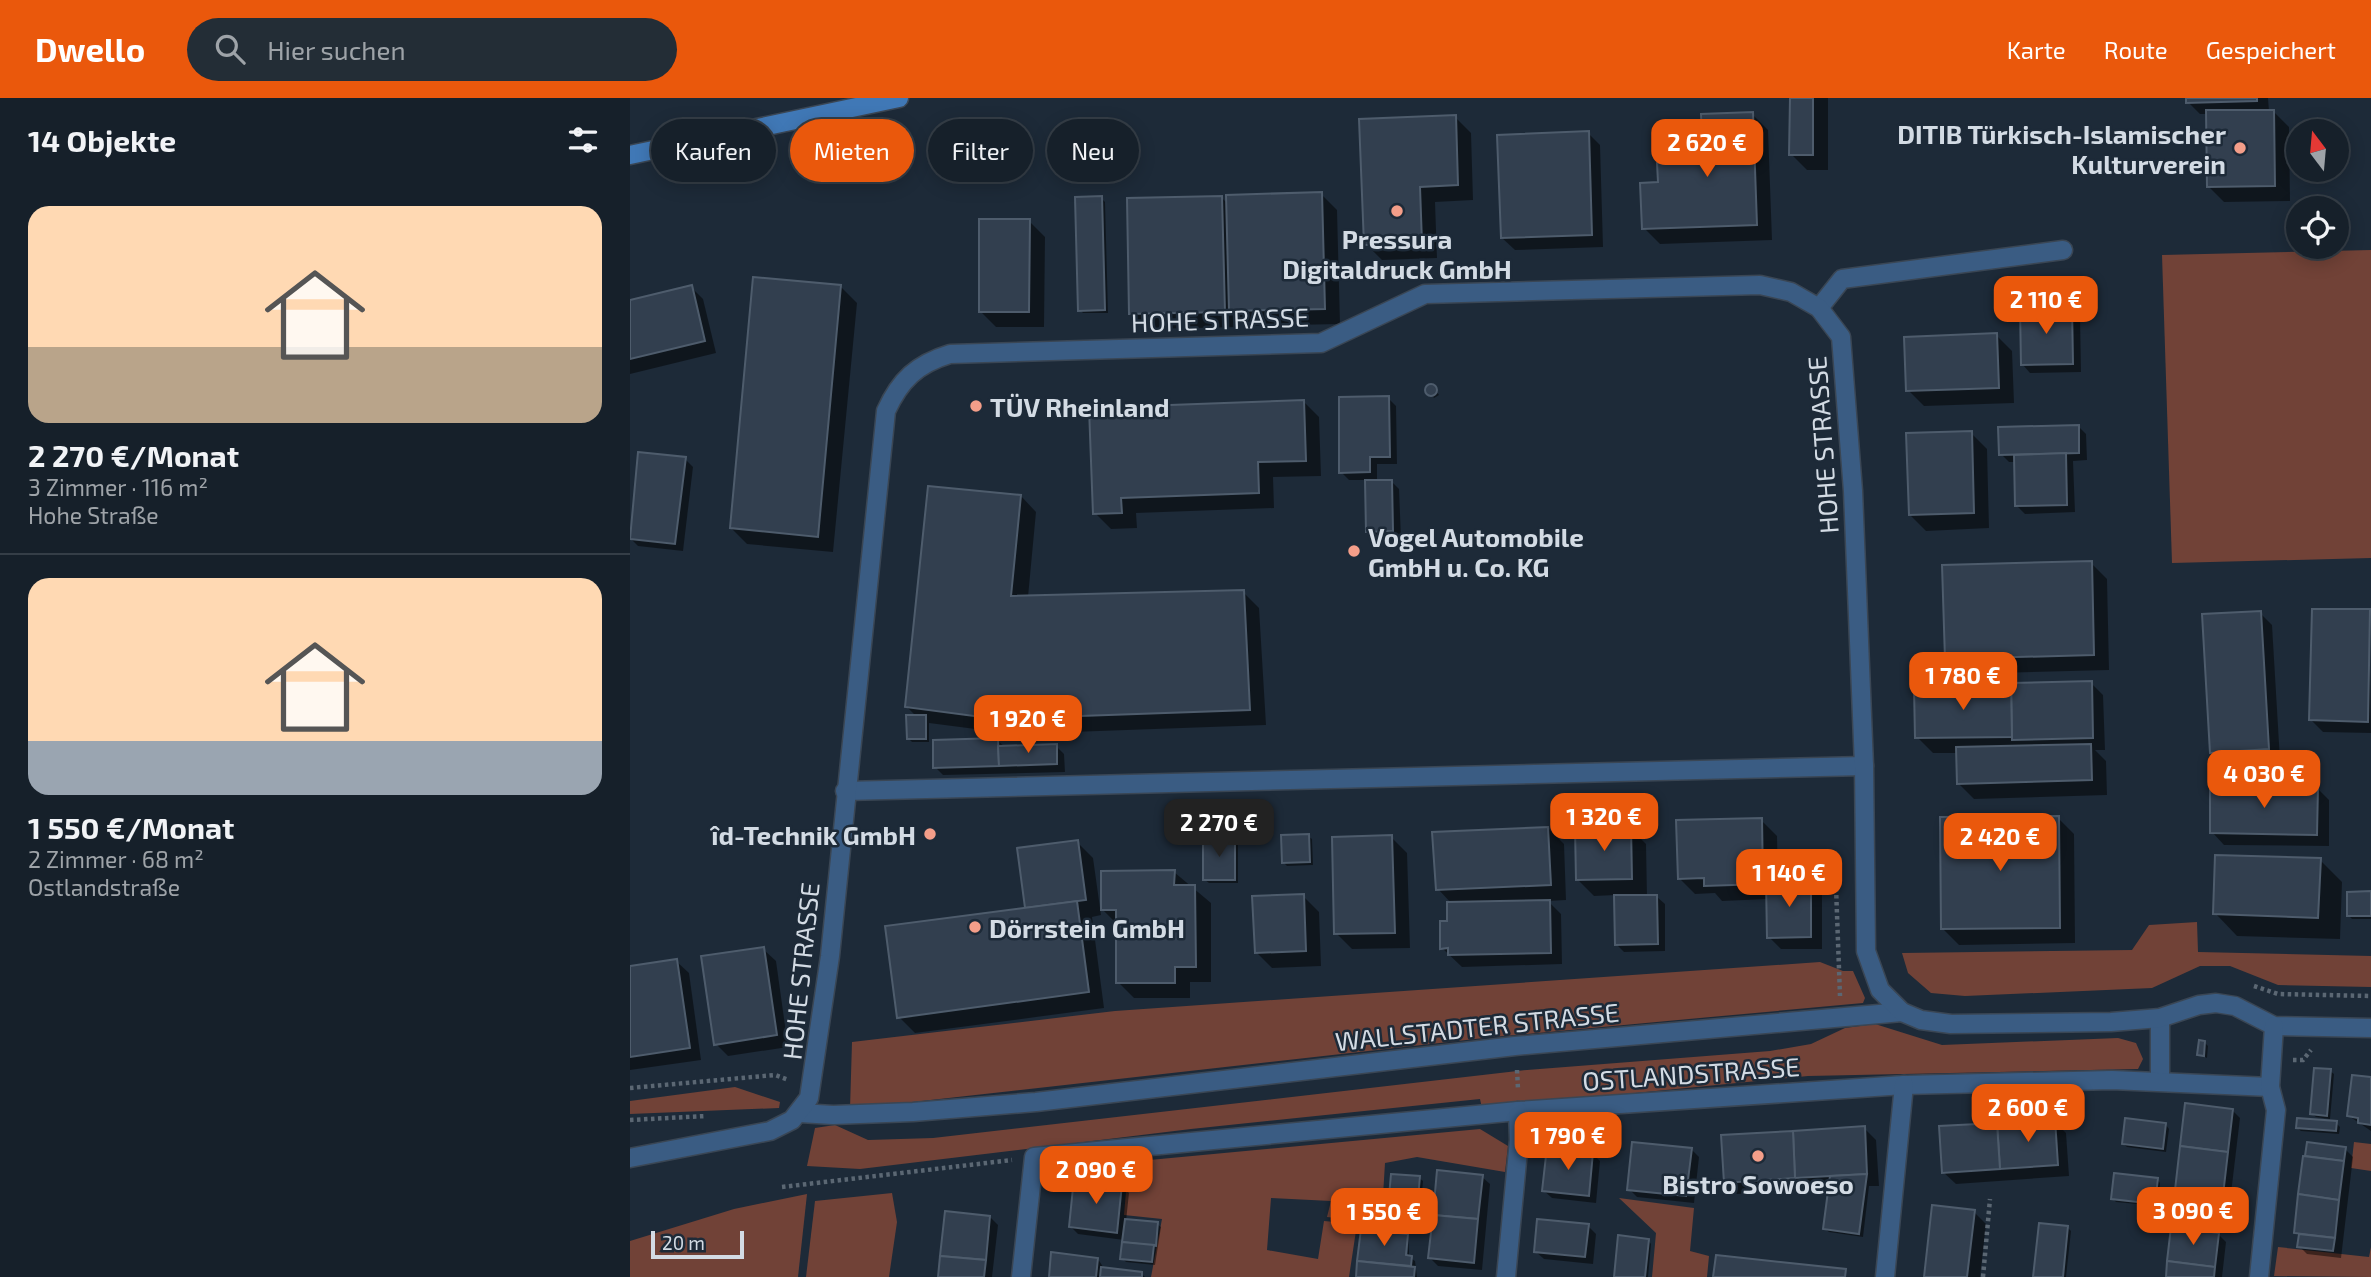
<!DOCTYPE html>
<html lang="de">
<head>
<meta charset="utf-8">
<style>
	:root { --surface:#16202a; --page:#232d36; --text:#f1f3f6; --muted:#9ea3a8; --line:#353e47; --accent:#ea580c }
	body { margin:0; font-family:"Exo 2",sans-serif; background:var(--page); color:var(--text); height:100vh; display:flex; flex-direction:column; font-size:26px; white-space:nowrap }
	* { box-sizing:border-box; margin:0 }
	p { font-size:23px; color:var(--muted) }
	.icon { flex:none; width:38px; height:38px; fill:none; stroke:currentColor; stroke-width:2; stroke-linecap:round; stroke-linejoin:round }
	.map { position:relative; flex:1; overflow:hidden }
	.panel { display:flex; flex-direction:column; background:var(--surface); width:630px }
	.panel>* { flex:none }
	.guide { position:absolute; left:21px; top:21px; width:665px; height:63px; display:flex; gap:14px }
	.needle { width:46px; rotate:344deg }
	.fabs { position:absolute; left:1656px; top:21px; display:grid; gap:14px }
	.fabs a { display:grid; place-items:center; width:63px; height:63px; border-radius:50%; background:var(--surface); box-shadow:0 4px 18px #0003,0 0 0 2px var(--line); font-size:35px }
	.scale { position:absolute; left:21px; bottom:18px; width:93px; box-sizing:border-box; padding-left:7px; border:4px solid #d3dbe4; border-top:0; font-size:19px; line-height:24px; white-space:nowrap; color:#d3dbe4; -webkit-text-stroke:5px #1d2a38; paint-order:stroke }
	.price { position:absolute; translate:-50% -60px; padding:0 16px; border-radius:14px; background:var(--accent); color:#fff; font-size:23px; line-height:46px; filter:drop-shadow(0 2px 4px #0008) }
	.price::after { content:''; position:absolute; left:50%; top:42px; width:21px; height:16px; margin-left:-10px; background:inherit; clip-path:polygon(0 0,100% 0,50% 100%) }
	.price.active { background:#222; color:#fff }
	ul { padding:0; list-style:none }
	li { display:grid; align-content:center; gap:14px; height:371px; padding:0 28px }
	li+li { border-top:2px solid var(--line) }
	li span { display:grid; place-items:center; height:217px; border-radius:21px; color:#555 }
	li>.icon { margin-inline-start:auto }
	span .icon { width:126px; height:126px; fill:#fffc; stroke-width:1 }
	li b { font-size:30px }
	h2 { display:flex; justify-content:space-between; align-items:center; height:84px; padding:0 28px; font-size:30px }
	.chip { padding:0 24px; border-radius:32px; background:var(--surface); box-shadow:0 4px 18px #0003,0 0 0 2px var(--line); font-size:24px; line-height:63px }
	.chip.active { background:var(--accent); color:#fff }
	header { display:flex; align-items:center; gap:42px; box-sizing:border-box; height:98px; padding:0 35px; background:var(--accent); color:#fff }
	header strong { font-size:33px }
	nav { display:flex; gap:38px; margin-inline-start:auto; font-size:24px }
	.search { width:490px; height:63px; background:var(--page); display:flex; align-items:center; gap:18px; box-sizing:border-box; padding:0 24px; border-radius:38px; color:var(--muted); font-size:26px }
	main { display:flex; flex:1; min-height:0 }
	.map>svg:first-child { display:block }
</style>
</head>
<body>
<header>
<strong>Dwello</strong>
<div class="search"><svg class="icon" aria-label="search" viewBox="0 0 24 24"><circle cx="10" cy="10" r="6"/><path d="M15 15l6 6"/></svg>Hier suchen</div>
<nav><a>Karte</a><a>Route</a><a>Gespeichert</a></nav>
</header>
<main>
<section class="panel">
<h2>14 Objekte<svg class="icon" aria-label="filters" viewBox="0 0 24 24"><path d="M4 7h16M4 17h16"/><circle cx="9" cy="7" r="2"/><circle cx="15" cy="17" r="2"/></svg></h2>
<ul>
<li><span style="background:linear-gradient(#ffd9b3 65%,#b9a48a 0)"><svg class="icon" aria-label="home" viewBox="0 0 24 24"><path d="M3 11l9-7 9 7M6 9v11h12V9"/></svg></span><div><b>2 270 €/Monat</b><p>3 Zimmer · 116 m²</p><p>Hohe Straße</p></div></li>
<li><span style="background:linear-gradient(#ffd9b3 75%,#9aa5b1 0)"><svg class="icon" aria-label="home" viewBox="0 0 24 24"><path d="M3 11l9-7 9 7M6 9v11h12V9"/></svg></span><div><b>1 550 €/Monat</b><p>2 Zimmer · 68 m²</p><p>Ostlandstraße</p></div></li>
</ul>
</section>
<div class="map">
<svg width="1741" height="1179" viewBox="0 0 1741 1179">
	<rect width="100%" height="100%" fill="#1d2a38"/>
	<g fill="#714237">
		<polygon points="1741,152 1741,460 1542,465 1532,157"/>
		<polygon points="1567,824 1568,854 1741,858 1741,889 1648,887 1600,868 1570,868 1522,890 1335,898 1301,895 1278,875 1272,855 1502,852 1519,827"/>
		<polygon points="1190,864 1213,873 1223,873 1235,900 1233,905 863,939 220,1011 222,944 485,913"/>
		<polygon points="1245,926 1312,947 1488,940 1506,945 1513,961 1508,971 1178,978 852,1010 850,1001 561,1031 230,1071 177,1068 185,1030 205,1027 238,1042 303,1040 897,972 1140,953 1181,946 1215,930"/>
		<polygon points="105,989 150,1004 149,1010 0,1016 0,1003"/>
		<polygon points="850,1031 878,1048 875,1074 787,1059 755,1065 752,1114 792,1116 789,1129 697,1119 701,1103 641,1100 637,1152 688,1161 694,1123 727,1126 719,1179 521,1179 532,1121 494,1117 497,1082 444,1076 445,1069"/>
		<polygon points="1724,1044 1741,1046 1741,1073 1721,1070"/>
		<polygon points="262,1095 267,1124 259,1179 176,1179 185,1103"/>
		<polygon points="177,1096 168,1179 0,1179 0,1143 104,1111"/>
		<polygon points="989,1100 1064,1110 1060,1153 1079,1158 1077,1179 1022,1179 1026,1135"/>
		<polygon points="1648,1149 1739,1159 1741,1149 1741,1179 1644,1178"/>
	</g>
	<g fill="#0007">
		<polygon points="1162,0 1198,0 1198,72 1177,72 1161,56"/>
		<polygon points="1558,0 1638,0 1639,13 1643,13 1659,29 1660,103 1594,104 1578,88 1578,16 1570,16 1558,4"/>
		<polygon points="1122,16 1138,32 1142,142 1030,146 1014,130 1029,86 1060,66 1073,41"/>
		<polygon points="825,19 841,35 843,102 805,104 807,160 752,162 736,146"/>
		<polygon points="958,35 970,47 973,149 885,152 872,140"/>
		<polygon points="691,96 707,112 710,226 616,228 610,221 610,229 517,231 501,215 591,99 598,106"/>
		<polygon points="471,100 475,104 478,215 453,215 450,212"/>
		<polygon points="399,123 415,139 414,229 366,229 350,213"/>
		<polygon points="61,189 73,201 86,255 0,276 0,204"/>
		<polygon points="211,189 227,205 203,454 117,446 101,430"/>
		<polygon points="1442,209 1450,217 1451,274 1400,275 1393,267"/>
		<polygon points="1366,237 1382,253 1384,305 1294,308 1278,292"/>
		<polygon points="802,288 809,297 804,300 797,291"/>
		<polygon points="758,300 766,308 767,366 747,366 747,384 761,383 769,391 771,440 746,441 738,433 736,382 719,382 711,374"/>
		<polygon points="673,303 689,319 691,378 643,379 644,410 506,415 507,430 481,431 465,415 461,312"/>
		<polygon points="1448,328 1456,336 1457,362 1443,363 1445,414 1395,416 1387,408 1386,364 1379,364 1371,356"/>
		<polygon points="1341,335 1357,351 1359,430 1296,433 1280,417"/>
		<polygon points="10,356 55,361 63,369 53,453 8,448 0,440"/>
		<polygon points="391,398 406,414 398,499 613,494 629,510 636,627 384,636 299,625 299,644 282,644 278,640 287,619 277,609"/>
		<polygon points="1461,465 1477,481 1479,572 1332,576 1317,560"/>
		<polygon points="1739,513 1741,635 1693,634 1681,622"/>
		<polygon points="1630,515 1642,527 1650,662 1594,666 1582,654"/>
		<polygon points="1461,585 1473,597 1475,652 1465,652 1476,663 1477,697 1344,701 1328,685 1327,655 1303,655 1287,639 1380,589 1383,592"/>
		<polygon points="367,642 375,649 426,648 434,656 435,674 313,677 305,669"/>
		<polygon points="1687,690 1699,702 1699,748 1594,747 1582,734"/>
		<polygon points="1428,720 1444,736 1445,845 1329,847 1313,831"/>
		<polygon points="1131,722 1147,738 1148,784 1180,784 1192,796 1192,851 1151,851 1139,839 1138,801 1092,803 1085,795 1065,796 1049,780"/>
		<polygon points="918,730 934,746 936,802 918,803 931,816 932,866 832,869 812,850 822,806 808,791"/>
		<polygon points="1000,730 1016,746 1017,799 1027,799 1035,806 1035,853 994,854 986,846 986,797 964,798 948,782"/>
		<polygon points="678,738 682,741 683,767 657,768 653,764"/>
		<polygon points="761,739 777,755 780,850 722,851 706,835"/>
		<polygon points="604,741 608,745 608,785 579,785 575,782"/>
		<polygon points="447,744 463,760 471,817 462,819 474,910 285,935 269,919 397,811"/>
		<polygon points="1690,762 1712,784 1710,841 1607,838 1585,815"/>
		<polygon points="544,774 581,805 581,884 560,884 560,900 504,900 488,884 487,826 473,812"/>
		<polygon points="1741,795 1741,821 1722,821 1719,818"/>
		<polygon points="673,798 689,814 691,868 642,870 626,854"/>
		<polygon points="133,851 146,863 158,949 98,958 86,946"/>
		<polygon points="46,863 59,875 71,962 0,972 0,870"/>
		<polygon points="1575,945 1578,948 1577,960 1569,956"/>
		<polygon points="1700,973 1704,976 1700,1021 1686,1019 1682,1016"/>
		<polygon points="1741,980 1741,1033 1719,1018"/>
		<polygon points="1602,1012 1610,1020 1600,1104 1555,1100 1547,1092"/>
		<polygon points="1424,1023 1436,1035 1439,1078 1326,1086 1313,1074"/>
		<polygon points="1706,1025 1710,1029 1709,1036 1671,1033 1667,1030"/>
		<polygon points="1536,1027 1539,1031 1536,1054 1497,1049 1493,1046"/>
		<polygon points="1234,1030 1246,1042 1249,1088 1239,1088 1233,1139 1199,1134 1195,1131 1200,1091 1107,1096 1095,1084"/>
		<polygon points="1678,1046 1715,1051 1723,1059 1711,1160 1677,1156 1669,1148 1670,1139 1666,1134"/>
		<polygon points="1061,1051 1069,1059 1064,1105 1007,1099 999,1091"/>
		<polygon points="962,1055 970,1063 966,1105 922,1100 914,1093"/>
		<polygon points="852,1079 860,1086 852,1172 808,1168 800,1160"/>
		<polygon points="789,1080 793,1083 790,1116 763,1113 760,1109"/>
		<polygon points="1527,1081 1530,1085 1528,1108 1486,1104 1483,1101"/>
		<polygon points="491,1087 499,1095 496,1123 527,1126 531,1129 525,1167 496,1164 492,1160 494,1142 448,1136 440,1128"/>
		<polygon points="1344,1114 1356,1126 1350,1179 1296,1179"/>
		<polygon points="360,1119 368,1127 362,1179 310,1179"/>
		<polygon points="958,1128 966,1136 963,1166 914,1161 906,1154"/>
		<polygon points="1438,1130 1441,1133 1436,1179 1404,1179"/>
		<polygon points="732,1133 773,1166 777,1166 779,1140 779,1159 785,1163 787,1179 728,1179"/>
		<polygon points="1588,1136 1596,1144 1592,1179 1537,1179"/>
		<polygon points="1018,1142 1021,1146 1018,1179 984,1179"/>
		<polygon points="468,1161 475,1172 512,1176 515,1179 420,1179"/>
	</g>
	<g fill="#323f4f" stroke="#4e5c6c" stroke-width="2">
		<polygon points="1160,0 1183,0 1183,57 1159,57"/>
		<polygon points="1556,0 1627,0 1627,3 1556,5"/>
		<polygon points="1576,12 1644,12 1645,88 1577,89"/>
		<polygon points="1123,14 1127,127 1012,131 1010,85 1028,84 1027,65 1059,64 1058,40 1072,40 1071,16"/>
		<polygon points="826,17 828,87 790,89 792,145 734,147 729,21"/>
		<polygon points="959,33 962,137 871,140 867,37"/>
		<polygon points="692,94 695,211 599,213 596,97"/>
		<polygon points="472,98 475,212 448,213 445,99"/>
		<polygon points="592,98 595,214 499,216 497,100"/>
		<polygon points="349,121 400,121 399,214 349,214"/>
		<polygon points="123,179 211,187 188,439 100,430"/>
		<polygon points="62,187 75,243 0,261 0,202"/>
		<polygon points="1442,208 1443,266 1391,267 1390,209"/>
		<polygon points="1367,235 1369,290 1276,293 1274,239"/>
		<circle cx="801" cy="292" r="6"/>
		<polygon points="759,298 760,359 740,359 740,374 709,375 709,299"/>
		<polygon points="674,302 676,363 628,364 629,395 491,400 492,415 463,416 459,310"/>
		<polygon points="1449,327 1449,355 1369,357 1368,329"/>
		<polygon points="1342,333 1344,415 1279,417 1276,335"/>
		<polygon points="8,354 56,359 45,446 0,441"/>
		<polygon points="1436,355 1437,407 1385,408 1384,357"/>
		<polygon points="735,382 762,382 763,433 736,434"/>
		<polygon points="298,388 391,397 381,498 614,492 620,612 367,621 275,609"/>
		<polygon points="1462,463 1464,557 1315,561 1312,467"/>
		<polygon points="1682,511 1740,511 1738,624 1679,622"/>
		<polygon points="1631,513 1639,651 1580,655 1572,516"/>
		<polygon points="1462,583 1463,640 1382,642 1381,585"/>
		<polygon points="1381,587 1382,639 1285,640 1284,589"/>
		<polygon points="276,617 296,617 296,641 277,641"/>
		<polygon points="368,640 369,668 303,670 303,642"/>
		<polygon points="427,646 427,666 369,668 368,648"/>
		<polygon points="1461,646 1462,682 1327,686 1326,649"/>
		<polygon points="1580,687 1688,688 1687,737 1580,735"/>
		<polygon points="1429,718 1430,830 1311,831 1310,719"/>
		<polygon points="1132,720 1133,786 1074,788 1074,780 1048,781 1046,722"/>
		<polygon points="1001,728 1002,781 946,782 945,730"/>
		<polygon points="918,729 921,787 806,792 802,734"/>
		<polygon points="679,736 680,764 652,765 651,737"/>
		<polygon points="762,737 765,835 704,836 702,739"/>
		<polygon points="605,739 605,782 573,782 573,740"/>
		<polygon points="448,742 456,802 395,810 387,750"/>
		<polygon points="1585,757 1691,760 1688,820 1583,816"/>
		<polygon points="545,772 544,787 565,787 566,869 545,869 545,885 486,885 486,812 471,812 471,773"/>
		<polygon points="1181,782 1181,839 1137,840 1136,783"/>
		<polygon points="1741,793 1741,818 1717,818 1717,794"/>
		<polygon points="674,796 676,853 625,855 622,798"/>
		<polygon points="984,797 1027,797 1028,846 985,847"/>
		<polygon points="920,802 921,855 818,857 818,850 810,851 810,823 817,823 817,804"/>
		<polygon points="447,803 459,894 267,920 255,828"/>
		<polygon points="134,849 147,937 84,947 71,858"/>
		<polygon points="47,861 60,950 0,959 0,868"/>
		<polygon points="1569,942 1575,943 1574,958 1567,957"/>
		<polygon points="1684,970 1701,971 1697,1018 1680,1016"/>
		<polygon points="1722,977 1741,979 1741,1027 1728,1025 1728,1020 1717,1018"/>
		<polygon points="1555,1005 1603,1011 1598,1054 1550,1048"/>
		<polygon points="1495,1020 1536,1025 1533,1051 1492,1046"/>
		<polygon points="1667,1020 1707,1023 1706,1033 1666,1030"/>
		<polygon points="1425,1021 1428,1067 1370,1071 1367,1025"/>
		<polygon points="1367,1025 1370,1071 1312,1075 1309,1028"/>
		<polygon points="1235,1028 1237,1076 1165,1080 1163,1033"/>
		<polygon points="1163,1033 1165,1080 1094,1085 1091,1037"/>
		<polygon points="1002,1044 1062,1050 1056,1098 997,1092"/>
		<polygon points="1677,1044 1716,1049 1714,1063 1675,1058"/>
		<polygon points="1550,1048 1598,1054 1593,1097 1545,1092"/>
		<polygon points="917,1049 963,1054 959,1098 912,1093"/>
		<polygon points="1673,1058 1714,1063 1709,1102 1668,1096"/>
		<polygon points="807,1072 853,1077 848,1121 803,1117"/>
		<polygon points="1484,1075 1528,1080 1525,1106 1481,1101"/>
		<polygon points="761,1076 790,1078 787,1113 758,1110"/>
		<polygon points="1237,1076 1229,1136 1193,1131 1200,1078"/>
		<polygon points="444,1080 492,1086 487,1135 439,1129"/>
		<polygon points="1668,1096 1709,1102 1705,1140 1664,1135"/>
		<polygon points="1302,1107 1345,1112 1337,1179 1294,1179"/>
		<polygon points="315,1113 360,1118 356,1162 310,1158"/>
		<polygon points="803,1117 848,1121 844,1165 798,1160"/>
		<polygon points="495,1121 528,1124 526,1148 492,1144"/>
		<polygon points="907,1121 959,1126 955,1159 904,1154"/>
		<polygon points="1409,1125 1438,1128 1433,1179 1403,1179"/>
		<polygon points="1541,1129 1589,1135 1585,1169 1537,1163"/>
		<polygon points="731,1131 778,1136 776,1157 782,1158 781,1168 727,1163"/>
		<polygon points="1669,1136 1705,1140 1703,1153 1667,1149"/>
		<polygon points="988,1137 1019,1141 1015,1179 984,1179"/>
		<polygon points="492,1144 524,1147 522,1164 490,1161"/>
		<polygon points="421,1154 468,1160 466,1179 419,1179"/>
		<polygon points="1086,1157 1216,1171 1215,1179 1083,1179"/>
		<polygon points="310,1158 356,1162 354,1179 308,1179"/>
		<polygon points="727,1163 785,1169 784,1179 726,1179"/>
		<polygon points="1537,1163 1585,1169 1584,1179 1536,1179"/>
		<polygon points="471,1169 512,1174 512,1179 470,1179"/>
	</g>
	<g fill="none" stroke-linecap="round" stroke-linejoin="round">
		<g stroke="#3a4654" stroke-width="21">
			<g id="service">
				<polyline points="1189,210 1212,181 1433,152"/>
				<polyline points="170,1015 203,1017 283,1014 406,1004 885,948 1272,914"/>
			</g>
		</g>
		<g stroke="#3a4654" stroke-width="21">
			<g id="minor">
				<polyline points="215,693 1234,668"/>
				<polyline points="1530,920 1530,983"/>
				<path d="M0 1060 140 1033 162 1022 179 1000 200 858 256 313C270 282 287 266 320 256L691 245 795 196 1130 187 1161 194 1189 210 1211 239 1223 393 1234 668 1236 853 1250 892 1272 914 1291 922 1321 926 1481 924 1530 920 1569 907 1586 905 1605 908 1644 928 1741 930"/>
				<polyline points="391,1179 404,1059 888,1013 1274,987 1482,982 1640,989"/>
				<polyline points="876,1179 889,1042 888,1013"/>
				<polyline points="1255,1179 1274,987"/>
				<polyline points="1629,1179 1646,1012 1640,989 1644,928"/>
			</g>
		</g>
		<g stroke="#3a4654" stroke-width="21">
			<polyline id="secondary" points="0,57 269,0"/>
		</g>
		<g stroke="#5b6773" stroke-width="4.5" stroke-dasharray="3.5 3.5" stroke-linecap="butt">
			<polyline points="1205,762 1210,898"/>
			<polyline points="1624,888 1648,896 1741,898"/>
			<polyline points="1663,962 1673,962 1681,952"/>
			<polyline points="887,972 888,991"/>
			<polyline points="0,990 145,977 159,982"/>
			<polyline points="0,1022 76,1018"/>
			<polyline points="152,1089 382,1062"/>
			<polyline points="1353,1179 1360,1101"/>
		</g>
		<use href="#service" stroke="#3a5c83" stroke-width="18"/>
		<use href="#minor" stroke="#3a5c83" stroke-width="18"/>
		<use href="#secondary" stroke="#4078b6" stroke-width="18"/>
	</g>
	<g fill="#f49e89" stroke="#1d2a38" stroke-width="2.5">
		<circle cx="1610" cy="50" r="7"/>
		<circle cx="767" cy="113" r="7"/>
		<circle cx="346" cy="308" r="7"/>
		<circle cx="724" cy="453" r="7"/>
		<circle cx="300" cy="736" r="7"/>
		<circle cx="345" cy="829" r="7"/>
		<circle cx="1128" cy="1058" r="7"/>
	</g>
	<g text-anchor="middle" dominant-baseline="central" stroke-width="5" stroke-linejoin="round" paint-order="stroke">
		<g font-size="26" font-weight="bold" fill="#d3dbe4" stroke="#1d2a38" text-anchor="start">
			<text x="1596" y="35" text-anchor="end">DITIB Türkisch-Islamischer<tspan x="1596" dy="30">Kulturverein</tspan></text>
			<text x="767" y="140" text-anchor="middle">Pressura<tspan x="767" dy="30">Digitaldruck GmbH</tspan></text>
			<text x="360" y="308">TÜV Rheinland</text>
			<text x="738" y="438">Vogel Automobile<tspan x="738" dy="30">GmbH u. Co. KG</tspan></text>
			<text x="286" y="736" text-anchor="end">îd-Technik GmbH</text>
			<text x="359" y="829">Dörrstein GmbH</text>
			<text x="1128" y="1085" text-anchor="middle">Bistro Sowoeso</text>
		</g>
		<g font-size="26" fill="#d3dbe4" stroke="#1d2a38">
			<text transform="translate(590 221) rotate(-2)">HOHE STRASSE</text>
			<text transform="translate(1192 347) rotate(-94)">HOHE STRASSE</text>
			<text transform="translate(170 873) rotate(-84)">HOHE STRASSE</text>
			<text transform="translate(847 928) rotate(-6)">WALLSTADTER STRASSE</text>
			<text transform="translate(1061 975) rotate(-4)">OSTLANDSTRASSE</text>
		</g>
	</g>
</svg>
<div class="fabs">
<a><svg class="needle" viewBox="-14 -14 28 28"><path d="M0-13l5 13h-10z" fill="#e53935"/><path d="M0 13l5-13h-10z" fill="#9ea3a8"/></svg></a>
<a><svg class="icon" aria-label="locate" viewBox="0 0 24 24"><circle cx="12" cy="12" r="6"/><path d="M12 2v4M12 18v4M2 12h4M18 12h4"/></svg></a>
</div>
<div class="scale">20 m</div>
<b class="price" style="left:1077px;top:81px">2 620 €</b>
<b class="price" style="left:1416px;top:238px">2 110 €</b>
<b class="price" style="left:1333px;top:614px">1 780 €</b>
<b class="price" style="left:398px;top:657px">1 920 €</b>
<b class="price" style="left:1634px;top:712px">4 030 €</b>
<b class="price" style="left:974px;top:755px">1 320 €</b>
<b class="price active" style="left:589px;top:761px">2 270 €</b>
<b class="price" style="left:1370px;top:775px">2 420 €</b>
<b class="price" style="left:1159px;top:811px">1 140 €</b>
<b class="price" style="left:1398px;top:1046px">2 600 €</b>
<b class="price" style="left:938px;top:1074px">1 790 €</b>
<b class="price" style="left:466px;top:1108px">2 090 €</b>
<b class="price" style="left:1563px;top:1149px">3 090 €</b>
<b class="price" style="left:754px;top:1150px">1 550 €</b>
<div class="guide">
<a class="chip">Kaufen</a>
<a class="chip active">Mieten</a>
<a class="chip">Filter</a>
<a class="chip">Neu</a>
</div>
</div>
</main>
</body>
</html>
